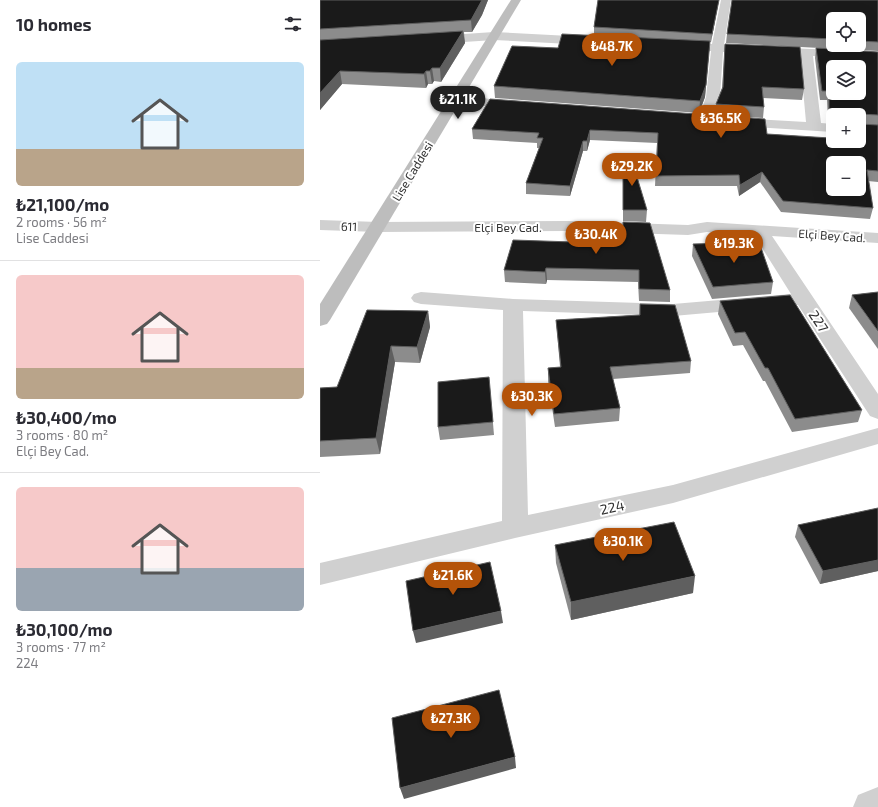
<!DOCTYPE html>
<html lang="en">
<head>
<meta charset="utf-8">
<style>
	:root { --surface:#fff; --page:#f2f2f3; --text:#2b2b33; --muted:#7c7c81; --line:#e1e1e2; --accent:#b45309 }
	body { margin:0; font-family:"Exo 2",sans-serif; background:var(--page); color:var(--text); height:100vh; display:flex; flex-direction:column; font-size:15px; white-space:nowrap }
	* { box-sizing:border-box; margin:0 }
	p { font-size:13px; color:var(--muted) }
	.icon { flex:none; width:22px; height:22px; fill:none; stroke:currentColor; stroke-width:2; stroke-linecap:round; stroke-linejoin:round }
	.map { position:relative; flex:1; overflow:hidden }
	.drawer { display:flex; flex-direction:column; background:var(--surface); width:320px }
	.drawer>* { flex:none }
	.controls { position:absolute; left:506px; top:12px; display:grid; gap:8px }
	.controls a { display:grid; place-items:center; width:40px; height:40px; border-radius:6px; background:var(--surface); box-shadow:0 4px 16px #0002; font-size:20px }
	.price { position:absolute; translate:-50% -34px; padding:0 9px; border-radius:14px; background:var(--accent); color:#fff; font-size:13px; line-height:26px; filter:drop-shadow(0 1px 2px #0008) }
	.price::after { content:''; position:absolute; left:50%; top:24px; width:12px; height:9px; margin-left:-6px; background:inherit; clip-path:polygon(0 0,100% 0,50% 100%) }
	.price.current { background:#222; color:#fff }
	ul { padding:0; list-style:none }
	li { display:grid; align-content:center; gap:8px; height:212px; padding:0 16px }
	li+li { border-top:1px solid var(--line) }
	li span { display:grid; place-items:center; height:124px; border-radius:6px; color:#555 }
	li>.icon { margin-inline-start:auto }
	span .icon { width:72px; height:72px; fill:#fffc; stroke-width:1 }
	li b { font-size:17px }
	h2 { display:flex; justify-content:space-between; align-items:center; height:48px; padding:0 16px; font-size:17px }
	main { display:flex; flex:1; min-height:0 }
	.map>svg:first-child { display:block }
</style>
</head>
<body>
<main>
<section class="drawer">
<h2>10 homes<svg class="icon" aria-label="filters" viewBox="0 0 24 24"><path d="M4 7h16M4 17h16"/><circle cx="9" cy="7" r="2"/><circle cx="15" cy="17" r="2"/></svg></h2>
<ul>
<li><span style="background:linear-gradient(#bfe0f5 70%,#b9a48a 0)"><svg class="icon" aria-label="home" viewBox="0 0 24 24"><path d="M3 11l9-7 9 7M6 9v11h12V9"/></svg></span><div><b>₺21,100/mo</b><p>2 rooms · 56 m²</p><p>Lise Caddesi</p></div></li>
<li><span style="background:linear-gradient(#f6c9c9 75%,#b9a48a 0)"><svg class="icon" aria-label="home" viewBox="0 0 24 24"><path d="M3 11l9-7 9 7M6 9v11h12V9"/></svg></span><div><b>₺30,400/mo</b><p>3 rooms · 80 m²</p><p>Elçi Bey Cad.</p></div></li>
<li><span style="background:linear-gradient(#f6c9c9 65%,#9aa5b1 0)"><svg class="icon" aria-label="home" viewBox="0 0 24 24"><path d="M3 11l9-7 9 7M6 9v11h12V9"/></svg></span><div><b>₺30,100/mo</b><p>3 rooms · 77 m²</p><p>224</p></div></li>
</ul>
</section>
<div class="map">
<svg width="558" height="807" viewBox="0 0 558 807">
	<rect width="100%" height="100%" fill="#fff"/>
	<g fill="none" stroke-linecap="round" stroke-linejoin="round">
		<g fill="#d0d0d0" fill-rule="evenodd">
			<polygon points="401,0 411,0 404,45 558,52 558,60 493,56 501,123 513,124 513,132 416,126 411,125 409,122 411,119 416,118 486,122 480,56 403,52 400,97 390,123 385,124 380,123 378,120 386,97 391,51 359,50 355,49 353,46 355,43 359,42 392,44"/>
			<polygon points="174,32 269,37 273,38 275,41 273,44 269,45 174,40 114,44 110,43 108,40 110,37 114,36"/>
			<polygon points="135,96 197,101 202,102 204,105 202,108 197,109 130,103 128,100 130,97"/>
			<polygon points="0,220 58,222 248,221 368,225 387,222 558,233 558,243 452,236 558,394 558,419 550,416 478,305 353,316 203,311 208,515 353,485 558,428 558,444 353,503 195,538 0,585 0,563 182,521 183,310 101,304 94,302 91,298 94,294 101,292 193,299 353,304 471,294 434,235 387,232 368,235 248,231 58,232 0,230"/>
			<polygon points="558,787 558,807 533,807 538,795"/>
		</g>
		<polygon fill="#bdbdbd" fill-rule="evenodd" points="191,0 201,0 10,320 7,324 0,326 0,304"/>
	</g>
	<g fill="#8c8c8c" fill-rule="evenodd">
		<polygon points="0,0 168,0 162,15 152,32 144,32 145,43 121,82 114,81 112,84 108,84 106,88 22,84 0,110"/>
		<polygon points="278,0 399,0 391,42 390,42 385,97 379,113 175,98 174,86 238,48 274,36 274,27"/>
		<path d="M558 0V51L406 43 407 34ZM513 19H539V45H513Z"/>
		<polygon points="405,44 484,89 482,100 443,98 444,107 443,118 395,115 396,104 402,88"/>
		<path d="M496 48 558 52V182L548 181 553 208 550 219 461 212 440 182 419 196 417 186H335L337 143 270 140 267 151H263L250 196 206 194V183L219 148H217V143L153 139 152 129 170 99 447 134 508 138V133L510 123H511L508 122 507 100H500L495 58ZM513 115H539L513 141Z"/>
		<polygon points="303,155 327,210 326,222 303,221"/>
		<polygon points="291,241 350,290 350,302 319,301 318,282 227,280 226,284 185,282 184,270 253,242"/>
		<polygon points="373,244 453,282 451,294 392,299 372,256"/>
		<polygon points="558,292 558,349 529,308 532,295"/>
		<polygon points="400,301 542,410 538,422 472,432 445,381 443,381 423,345 413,346 398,314"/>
		<polygon points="320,304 371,361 370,373 293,379 300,408 299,421 235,427 228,381 228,368 240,367 236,320 319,315"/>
		<polygon points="108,311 110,327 100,363 75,362 60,454 0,457 0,388 17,387"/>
		<polygon points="169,377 174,435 120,440 118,427"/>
		<polygon points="558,508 558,571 500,584 475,537 478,525"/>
		<polygon points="235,545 373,593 251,620 236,563"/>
	</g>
	<g fill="#5f5f5f">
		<polygon points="162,0 168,0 162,15 152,32 151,20"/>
		<polygon points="399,0 391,42 392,34"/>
		<polygon points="143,31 145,43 121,82 120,68"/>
		<polygon points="390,41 385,97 379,113 380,101"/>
		<polygon points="112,68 114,81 112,84 110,71"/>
		<polygon points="20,71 22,84 0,110 0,93"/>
		<polygon points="106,71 108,84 106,88 104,74"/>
		<polygon points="270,130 270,140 267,151 267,141"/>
		<polygon points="263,141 263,151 250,196 250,186"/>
		<polygon points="442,172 440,182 419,196 420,185"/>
		<polygon points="226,268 227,280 226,284 225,272"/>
		<polygon points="108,311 110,327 100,363 97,347"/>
		<polygon points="71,346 75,362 60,454 56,438"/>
		<polygon points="558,560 558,571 500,584 503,571"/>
		<polygon points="375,576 373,593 251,620 251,602"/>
		<polygon points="181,611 183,623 96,643 93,631"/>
		<polygon points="195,757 196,768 84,799 80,788"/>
	</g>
	<g fill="#1a1a1a" stroke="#5f5f5f" fill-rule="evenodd">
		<polygon points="0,0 162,0 151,20 0,29"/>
		<polygon points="278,0 399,0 392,34 274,27"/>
		<polygon points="412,0 558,0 558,42 539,41 539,19 513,19 513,39 407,34"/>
		<polygon points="143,31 120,68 112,68 110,71 106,71 104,74 20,71 0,93 0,40"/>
		<polygon points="242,34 390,41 386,85 380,101 174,86 192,46 238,48"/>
		<polygon points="405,44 480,47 484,89 442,87 444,107 396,104 403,87"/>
		<path d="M496 48 558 52V115L540 114V124L558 125V171L547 170 553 208 463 201 442 172 420 185 419 175 336 176 338 133 270 130 267 141H263L250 186 206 183 223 138H217L219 133 152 129 170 99 445 119 447 134 510 138V123H513V141H539V115H516V114L509 112V91H502ZM513 67H539V93H513ZM513 163H539V189H513Z"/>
		<polygon points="310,154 327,210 303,210 303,155"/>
		<polygon points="303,222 330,223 350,290 319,289 319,270 226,268 225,272 184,270 193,240 253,242 253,240 291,241 292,235 303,235"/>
		<polygon points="439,242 453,282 393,287 373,244"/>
		<polygon points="558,292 558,331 532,295"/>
		<polygon points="470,295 542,410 475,419 448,368 445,368 425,332 415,333 400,301"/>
		<polygon points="320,304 355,305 371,361 290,367 300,408 234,414 228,368 241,367 236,320 320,315"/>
		<polygon points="47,310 108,311 97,347 71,346 56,438 0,441 0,388 17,387"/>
		<polygon points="169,377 173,422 118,427 118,382"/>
		<polygon points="558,508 558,560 503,571 478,525"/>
		<polygon points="354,522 375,576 251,602 235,545"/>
		<polygon points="170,562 181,611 93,631 86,581"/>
		<polygon points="179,690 195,757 80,788 72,718"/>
	</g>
	<g text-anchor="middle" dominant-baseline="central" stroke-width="4" stroke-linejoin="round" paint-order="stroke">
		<g font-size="12" fill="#333" stroke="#fff">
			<text transform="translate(92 171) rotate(-59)">Lise Caddesi</text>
			<text transform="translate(29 226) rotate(2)">611</text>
			<text x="188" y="227">Elçi Bey Cad.</text>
			<text transform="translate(512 235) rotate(4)">Elçi Bey Cad.</text>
		</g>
		<g font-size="14" fill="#333" stroke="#fff">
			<text transform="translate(499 321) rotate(56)">227</text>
			<text transform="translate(292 507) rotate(-12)">224</text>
		</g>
	</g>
</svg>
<div class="controls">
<a><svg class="icon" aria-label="locate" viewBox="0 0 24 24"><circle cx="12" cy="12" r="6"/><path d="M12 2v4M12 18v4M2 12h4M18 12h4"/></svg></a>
<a><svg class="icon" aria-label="layers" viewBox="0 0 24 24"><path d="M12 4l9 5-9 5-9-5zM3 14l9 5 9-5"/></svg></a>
<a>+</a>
<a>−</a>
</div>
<b class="price" style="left:292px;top:67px">₺48.7K</b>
<b class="price current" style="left:138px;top:120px">₺21.1K</b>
<b class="price" style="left:401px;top:139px">₺36.5K</b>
<b class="price" style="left:312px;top:187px">₺29.2K</b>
<b class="price" style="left:276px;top:255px">₺30.4K</b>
<b class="price" style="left:414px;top:264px">₺19.3K</b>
<b class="price" style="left:212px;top:417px">₺30.3K</b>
<b class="price" style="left:303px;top:562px">₺30.1K</b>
<b class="price" style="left:133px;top:596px">₺21.6K</b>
<b class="price" style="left:131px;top:739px">₺27.3K</b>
</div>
</main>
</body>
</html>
